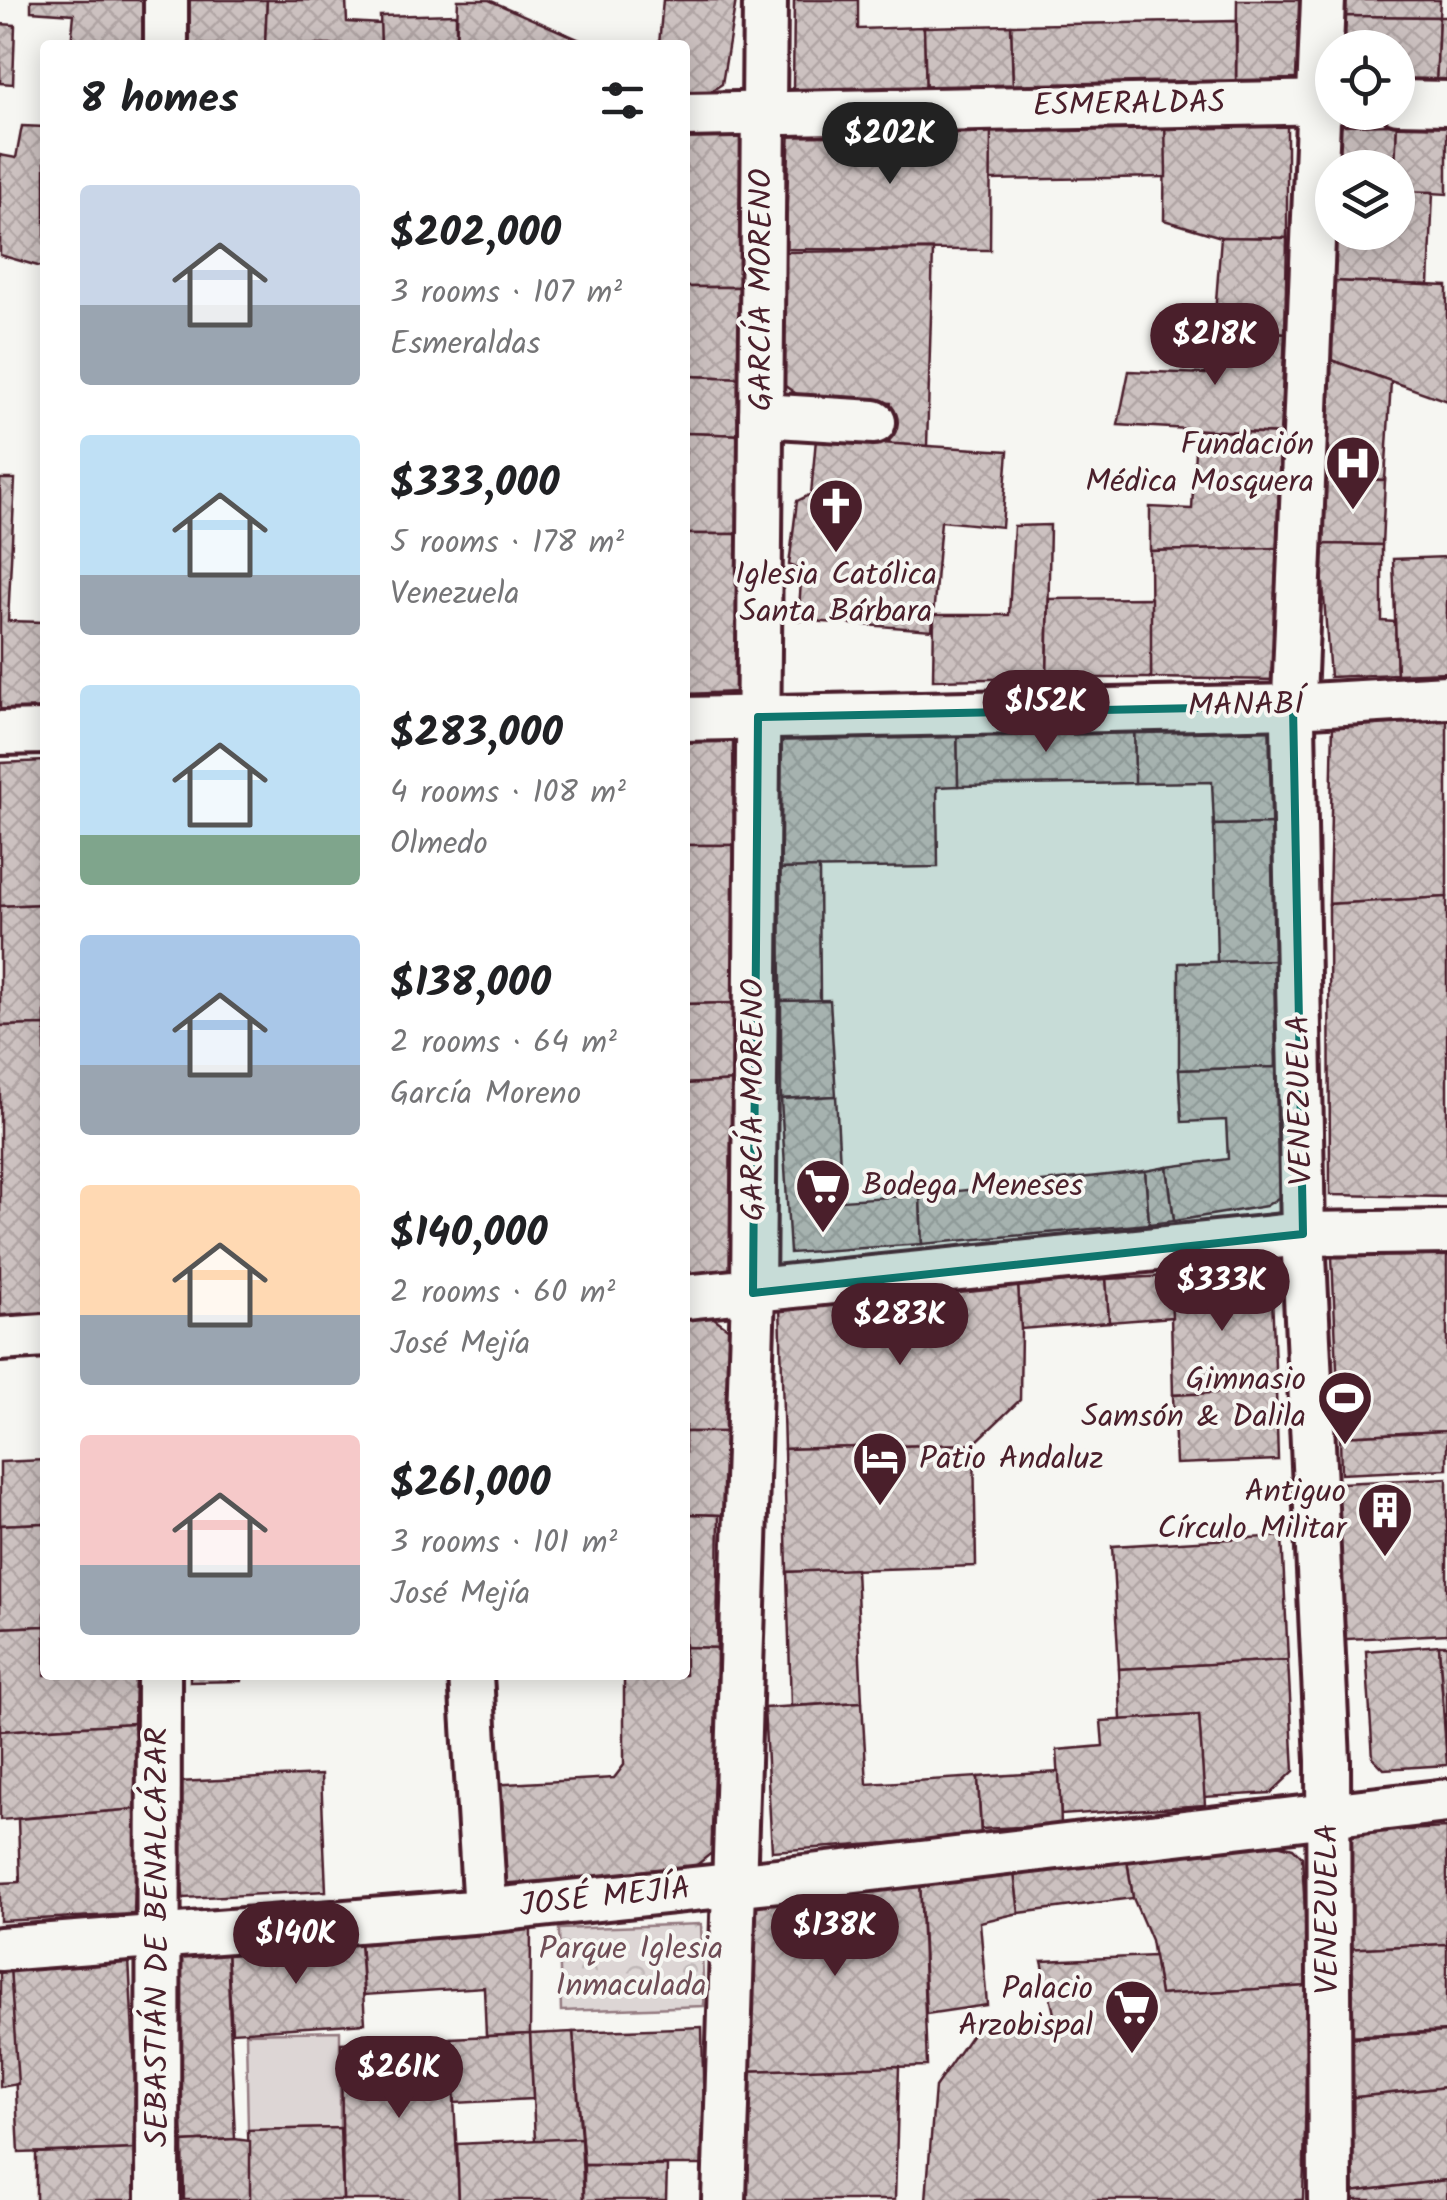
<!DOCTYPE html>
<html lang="en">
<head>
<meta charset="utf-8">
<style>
	:root { --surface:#fff; --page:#f6f6f6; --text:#202124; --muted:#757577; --accent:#4a1f2b }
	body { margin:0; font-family:Kalam,sans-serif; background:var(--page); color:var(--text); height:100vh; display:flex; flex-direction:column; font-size:38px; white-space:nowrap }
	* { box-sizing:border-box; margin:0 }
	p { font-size:32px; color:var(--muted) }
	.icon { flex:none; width:55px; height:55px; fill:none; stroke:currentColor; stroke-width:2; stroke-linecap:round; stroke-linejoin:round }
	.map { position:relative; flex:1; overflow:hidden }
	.sheet { position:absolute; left:40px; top:40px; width:650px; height:1640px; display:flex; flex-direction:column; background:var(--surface); border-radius:10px; box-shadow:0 5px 25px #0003 }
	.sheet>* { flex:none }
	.fabs { position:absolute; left:1315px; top:30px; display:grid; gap:20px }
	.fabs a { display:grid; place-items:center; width:100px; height:100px; border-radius:50%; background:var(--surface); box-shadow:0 5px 25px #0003; font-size:50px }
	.price { position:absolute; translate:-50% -85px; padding:0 22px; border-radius:35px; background:var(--accent); color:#fff; font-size:32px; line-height:65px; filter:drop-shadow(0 2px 5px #0008) }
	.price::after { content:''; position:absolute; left:50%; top:60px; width:30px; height:22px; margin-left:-15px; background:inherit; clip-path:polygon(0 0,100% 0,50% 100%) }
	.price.selected { background:#222; color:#fff }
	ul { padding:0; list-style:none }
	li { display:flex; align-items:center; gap:30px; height:250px; padding:0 40px }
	li span { display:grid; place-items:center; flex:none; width:280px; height:200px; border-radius:10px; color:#555 }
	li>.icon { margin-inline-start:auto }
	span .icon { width:120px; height:120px; fill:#fffc; stroke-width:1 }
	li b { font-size:42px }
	h2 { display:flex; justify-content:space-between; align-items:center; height:120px; padding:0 40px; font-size:42px }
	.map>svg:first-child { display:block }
</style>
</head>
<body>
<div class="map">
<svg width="1447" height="2200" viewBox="0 0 1447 2200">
	<defs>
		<pattern id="park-crowns" width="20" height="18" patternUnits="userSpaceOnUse" patternTransform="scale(2.5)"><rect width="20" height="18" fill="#ddd6d5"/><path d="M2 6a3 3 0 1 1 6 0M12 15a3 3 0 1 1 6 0" fill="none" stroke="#bfb7b7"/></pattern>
		<pattern id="building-cross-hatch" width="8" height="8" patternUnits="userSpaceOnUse" patternTransform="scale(2.5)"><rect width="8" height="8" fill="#ccc1c0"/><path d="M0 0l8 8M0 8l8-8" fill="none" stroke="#b1a5a5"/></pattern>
	</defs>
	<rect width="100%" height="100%" fill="#f6f6f2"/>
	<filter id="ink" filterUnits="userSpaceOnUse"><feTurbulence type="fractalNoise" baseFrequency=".01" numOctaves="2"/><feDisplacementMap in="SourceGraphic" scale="20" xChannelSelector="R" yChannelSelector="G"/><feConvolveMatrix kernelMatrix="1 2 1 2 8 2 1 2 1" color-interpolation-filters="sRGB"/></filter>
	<g filter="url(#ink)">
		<polygon fill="#ddd6d5" stroke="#947a80" stroke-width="2.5" points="340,2031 340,2128 248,2130 246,2033"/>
		<polygon fill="url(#park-crowns)" stroke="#947a80" stroke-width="2.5" points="701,1924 704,2006 561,2011 559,1929"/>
		<g fill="url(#building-cross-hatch)" stroke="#4a1f2b" stroke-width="2.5">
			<polygon points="31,0 144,0 145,45 71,45 74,14 31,11"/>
			<polygon points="180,0 267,0 265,45 178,45"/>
			<polygon points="267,0 346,0 347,22 381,24 381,45 265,45"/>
			<polygon points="458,0 489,0 589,44 610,45 456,45"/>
			<polygon points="663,0 736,0 722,84 704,96 685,96 685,45 659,45"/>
			<polygon points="794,0 858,0 858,29 924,27 926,93 793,93"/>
			<polygon points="1237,0 1308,0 1305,78 1293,89 1236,89"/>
			<polygon points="1344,0 1440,0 1439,17 1343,16"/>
			<polygon points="456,14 456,45 381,45 380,16"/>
			<polygon points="1343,16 1439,17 1436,89 1398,88 1398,48 1341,48"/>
			<polygon points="1439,17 1447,17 1447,89 1436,89"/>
			<polygon points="1236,21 1236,89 1013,91 1011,25"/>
			<polygon points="0,24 15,25 13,84 0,83"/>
			<polygon points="1011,25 1013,91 926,93 924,27"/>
			<polygon points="1287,119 1287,238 1221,237 1164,220 1165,120"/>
			<polygon points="1165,120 1166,177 990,180 991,122"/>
			<polygon points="991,122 990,250 785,249 790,127"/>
			<polygon points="1397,124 1395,168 1333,168 1334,136 1342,125"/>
			<polygon points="1397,124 1447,125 1447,194 1398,191 1398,168 1395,168"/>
			<polygon points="22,126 45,127 45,268 0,255 0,155 16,158"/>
			<rect x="685" y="132" width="60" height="155"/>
			<polygon points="1398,191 1433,192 1429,285 1332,281 1332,232 1398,232"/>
			<polygon points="1221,237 1287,238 1285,333 1214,327"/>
			<polygon points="933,250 927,446 889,444 891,403 804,399 782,384 783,252"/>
			<polygon points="1332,281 1447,286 1447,401 1328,359"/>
			<polygon points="685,287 745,287 746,378 685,376"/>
			<polygon points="1214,327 1285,333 1280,434 1118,425 1129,371 1206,374"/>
			<polygon points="1328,359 1391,381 1385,480 1323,478"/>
			<polygon points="685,376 746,378 743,435 685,433"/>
			<polygon points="1196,430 1280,434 1277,548 1150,551 1150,507 1192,509"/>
			<polygon points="685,433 743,435 739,534 685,534"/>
			<polygon points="816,439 1008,451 1002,527 941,521 932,630 798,620 802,570 789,565 797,501 811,494"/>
			<polygon points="1323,478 1385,480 1382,545 1320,544"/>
			<polygon points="0,479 15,479 8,621 45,622 45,709 0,712"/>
			<polygon points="1050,525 1047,678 933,680 934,615 1009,615 1014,526"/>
			<polygon points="685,534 739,534 738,692 685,694"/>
			<polygon points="1320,544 1382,545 1382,621 1395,622 1397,674 1330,677"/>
			<polygon points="1277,548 1281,680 1151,678 1150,551"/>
			<polygon points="1447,557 1447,672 1397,674 1393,559"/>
			<polygon points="1151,598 1151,678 1047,678 1049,599"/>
			<polygon points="1447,718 1447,897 1329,904 1333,723"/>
			<polygon points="1270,719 1272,824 1214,825 1212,782 1135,783 1134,723"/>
			<polygon points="1134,723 1135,783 958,786 957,728"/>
			<polygon points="957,728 958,786 937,787 938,867 780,869 780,743 788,736"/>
			<polygon points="733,740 734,845 685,845 685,741"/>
			<polygon points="45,761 45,904 0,906 0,763"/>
			<polygon points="1272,824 1277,960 1217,962 1214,825"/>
			<polygon points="685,845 734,845 736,1003 685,1004"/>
			<polygon points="819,868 820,1001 781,1001 780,869"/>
			<polygon points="1447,897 1447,1197 1330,1195 1329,904"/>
			<polygon points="45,904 45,1025 0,1026 0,906"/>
			<polygon points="1277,960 1277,1067 1179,1070 1179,963"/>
			<polygon points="830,1000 836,1096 781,1099 781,1001"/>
			<polygon points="733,1003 737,1081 685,1084 685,1004"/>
			<polygon points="45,1025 45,1313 0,1316 0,1026"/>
			<polygon points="1277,1067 1281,1196 1266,1206 1174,1221 1167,1167 1228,1159 1226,1120 1182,1122 1179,1070"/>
			<polygon points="737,1081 743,1282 685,1284 685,1084"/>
			<polygon points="836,1096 842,1200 920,1195 922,1244 790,1253 781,1099"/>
			<polygon points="1167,1167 1174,1221 1149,1224 1145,1171"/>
			<polygon points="1145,1171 1149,1224 922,1244 920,1195"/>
			<polygon points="1447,1245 1447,1431 1340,1436 1332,1256 1340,1246"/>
			<polygon points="1271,1273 1276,1390 1173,1395 1170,1276"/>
			<polygon points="1170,1276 1172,1317 1109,1322 1106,1279"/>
			<polygon points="1106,1279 1109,1322 1021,1329 1018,1285"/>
			<polygon points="1018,1285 1021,1329 1020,1400 974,1444 784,1449 780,1304"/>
			<polygon points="707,1313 729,1329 726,1432 685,1432 685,1315"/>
			<polygon points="1276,1390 1278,1460 1176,1464 1173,1395"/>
			<polygon points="1447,1431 1447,1469 1341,1474 1340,1436"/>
			<polygon points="685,1432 726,1432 724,1515 685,1514"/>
			<polygon points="974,1444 976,1566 787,1572 784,1449"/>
			<polygon points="45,1460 45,1523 0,1525 0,1462"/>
			<polygon points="1447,1478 1447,1634 1327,1640 1320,1484"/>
			<polygon points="685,1514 719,1515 717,1648 685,1647"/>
			<polygon points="45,1523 45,1626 0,1628 0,1525"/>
			<polygon points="1282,1536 1288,1660 1119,1669 1112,1546"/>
			<polygon points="856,1569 862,1702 791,1706 787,1572"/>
			<polygon points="45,1626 45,1675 135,1675 134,1723 0,1731 0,1628"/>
			<polygon points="1439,1645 1447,1765 1384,1769 1373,1758 1366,1651"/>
			<polygon points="1439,1645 1447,1645 1447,1756"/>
			<polygon points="685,1647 717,1648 714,1851 687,1873 494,1884 489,1785 614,1778 624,1765 624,1675 685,1675"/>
			<polygon points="1288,1660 1294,1771 1271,1793 1204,1797 1199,1715 1121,1720 1119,1669"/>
			<polygon points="190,1675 241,1675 241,1681 190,1682"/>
			<polygon points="862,1702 867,1784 978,1777 981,1837 772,1851 764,1708"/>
			<polygon points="1199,1715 1205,1805 1061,1815 1057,1750 1103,1746 1101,1721"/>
			<polygon points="134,1723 138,1809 0,1820 0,1731"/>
			<polygon points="1059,1772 1061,1825 981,1829 978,1777"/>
			<polygon points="321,1775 326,1891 183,1898 178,1782"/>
			<polygon points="138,1809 134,1914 0,1921 0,1883 20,1882 18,1819"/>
			<polygon points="1447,1828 1447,1944 1344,1949 1338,1833"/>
			<polygon points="1260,1840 1293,1848 1302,1857 1309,1986 1160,1995 1151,1940 1133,1898 1126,1854"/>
			<polygon points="1126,1854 1133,1898 1019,1913 1014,1873"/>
			<polygon points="1014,1873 1019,1913 980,1922 987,2005 926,2014 920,1880"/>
			<polygon points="920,1880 927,2066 743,2071 747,1896"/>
			<polygon points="531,1929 530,2034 486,2036 484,1987 364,1995 360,1942"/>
			<polygon points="360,1942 365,2023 232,2032 227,1951"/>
			<polygon points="1447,1944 1447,2031 1347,2036 1344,1949"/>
			<polygon points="227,1951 235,2139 183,2142 174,1954"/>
			<polygon points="1154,1956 1160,1995 1309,1986 1303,2200 926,2200 935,2087 978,2025 1055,2018 1042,1961"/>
			<polygon points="129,1959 139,2149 19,2153 10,1968"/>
			<polygon points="0,1968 10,1968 18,2084 0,2087"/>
			<polygon points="702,2027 705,2165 584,2165 573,2032"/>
			<polygon points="573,2032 581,2138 535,2141 530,2034"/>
			<polygon points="1447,2032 1447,2087 1348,2098 1345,2038"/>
			<polygon points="530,2034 533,2099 455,2103 451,2038"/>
			<polygon points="451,2038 459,2200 343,2200 341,2043"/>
			<polygon points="899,2066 895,2200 742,2200 743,2071"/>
			<polygon points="1447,2087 1447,2180 1351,2192 1348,2098"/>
			<polygon points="340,2128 343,2200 250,2200 248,2130"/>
			<polygon points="581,2138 584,2200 459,2200 457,2144"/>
			<polygon points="235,2139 250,2141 250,2200 184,2200 183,2142"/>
			<polygon points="139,2149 134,2200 36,2200 36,2153"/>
			<polygon points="584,2165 667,2166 666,2200 584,2200"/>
			<polygon points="1447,2180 1447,2200 1352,2200 1351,2192"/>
		</g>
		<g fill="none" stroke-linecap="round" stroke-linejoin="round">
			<g stroke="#4a1f2b" stroke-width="50">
				<g id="minor">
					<polyline points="166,0 166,45"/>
					<polyline points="1323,0 1293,722 1303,1234 1328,1760 1330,2200"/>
					<polyline points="1398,102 1447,103"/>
					<polyline points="685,115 1332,102"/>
					<polyline points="761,415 874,422"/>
					<polyline points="685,719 1293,706 1447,697"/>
					<polyline points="0,733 45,732"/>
					<polyline points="685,1297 1303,1234 1447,1232"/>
					<polyline points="0,1339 45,1336"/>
					<polyline points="471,1675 485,1911"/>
					<polyline points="0,1949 485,1911 778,1880 1447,1801"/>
					<polyline points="158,2200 159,1675"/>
					<polyline points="724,2200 753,1293 765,0"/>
				</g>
			</g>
			<use href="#minor" stroke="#f6f6f2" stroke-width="42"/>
		</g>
	</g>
	<path fill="#0f766e" fill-opacity="0.2" stroke="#0f766e" stroke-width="8" stroke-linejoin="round" d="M1293 706 1303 1234 753 1293 758 717Z"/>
	<defs>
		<g id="hospital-pin" transform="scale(2.875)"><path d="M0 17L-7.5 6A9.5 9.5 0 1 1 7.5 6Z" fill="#4a1f2b" stroke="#f6f6f2"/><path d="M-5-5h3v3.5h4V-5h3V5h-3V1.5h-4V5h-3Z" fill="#fff"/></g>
		<g id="church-pin" transform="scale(2.875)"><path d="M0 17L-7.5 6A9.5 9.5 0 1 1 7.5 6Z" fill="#4a1f2b" stroke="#f6f6f2"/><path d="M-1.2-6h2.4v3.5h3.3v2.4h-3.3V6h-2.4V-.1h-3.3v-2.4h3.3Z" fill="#fff"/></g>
		<g id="supermarket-pin" transform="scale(2.875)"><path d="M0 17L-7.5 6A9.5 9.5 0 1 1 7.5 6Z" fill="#4a1f2b" stroke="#f6f6f2"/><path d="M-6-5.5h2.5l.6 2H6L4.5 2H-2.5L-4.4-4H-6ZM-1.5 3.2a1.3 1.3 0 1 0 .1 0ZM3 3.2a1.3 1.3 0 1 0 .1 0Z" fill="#fff"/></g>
		<g id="stadium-pin" transform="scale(2.875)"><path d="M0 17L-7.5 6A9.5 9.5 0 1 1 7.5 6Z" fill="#4a1f2b" stroke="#f6f6f2"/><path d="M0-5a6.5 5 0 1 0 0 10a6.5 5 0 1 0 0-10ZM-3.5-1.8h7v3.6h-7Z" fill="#fff"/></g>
		<g id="hotel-pin" transform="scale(2.875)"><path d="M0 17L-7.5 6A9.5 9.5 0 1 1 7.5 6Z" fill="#4a1f2b" stroke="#f6f6f2"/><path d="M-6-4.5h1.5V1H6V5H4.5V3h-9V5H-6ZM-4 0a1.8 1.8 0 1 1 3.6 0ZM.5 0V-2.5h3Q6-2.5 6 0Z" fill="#fff"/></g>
		<g id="building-pin" transform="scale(2.875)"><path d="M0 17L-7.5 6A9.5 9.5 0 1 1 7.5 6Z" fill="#4a1f2b" stroke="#f6f6f2"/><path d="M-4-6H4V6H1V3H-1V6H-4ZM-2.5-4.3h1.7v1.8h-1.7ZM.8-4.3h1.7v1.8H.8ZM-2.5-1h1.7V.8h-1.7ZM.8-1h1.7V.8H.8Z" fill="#fff"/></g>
	</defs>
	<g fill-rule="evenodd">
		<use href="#hospital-pin" x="1353" y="463"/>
		<use href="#church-pin" x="836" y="506"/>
		<use href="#supermarket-pin" x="823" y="1186"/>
		<use href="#stadium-pin" x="1345" y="1398"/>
		<use href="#hotel-pin" x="880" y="1459"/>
		<use href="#building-pin" x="1385" y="1510"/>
		<use href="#supermarket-pin" x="1132" y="2007"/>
	</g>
	<g text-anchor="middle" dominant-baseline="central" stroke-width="8" stroke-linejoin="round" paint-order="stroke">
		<g font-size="32" fill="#4a1f2b" stroke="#f6f6f2">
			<text transform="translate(1129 105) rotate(-1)">ESMERALDAS</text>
			<text transform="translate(762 290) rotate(-90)">GARCÍA MORENO</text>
			<text transform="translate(1246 706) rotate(-1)">MANABÍ</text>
			<text transform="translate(754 1100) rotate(-90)">GARCÍA MORENO</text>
			<text transform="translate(1301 1100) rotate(-91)">VENEZUELA</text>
			<text transform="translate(605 1898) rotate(-6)">JOSÉ MEJÍA</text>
			<text transform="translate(1328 1909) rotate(-90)">VENEZUELA</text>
			<text transform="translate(158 1937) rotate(-90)">SEBASTIÁN DE BENALCÁZAR</text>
		</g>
		<g font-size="32" fill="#4a1f2b" stroke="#f6f6f2" text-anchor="end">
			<text x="1314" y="445">Fundación<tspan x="1314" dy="37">Médica Mosquera</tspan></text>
			<text x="836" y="575" text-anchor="middle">Iglesia Católica<tspan x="836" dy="37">Santa Bárbara</tspan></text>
			<text x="862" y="1186" text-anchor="start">Bodega Meneses</text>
			<text x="1306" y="1380">Gimnasio<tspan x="1306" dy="37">Samsón &amp; Dalila</tspan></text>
			<text x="919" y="1459" text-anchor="start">Patio Andaluz</text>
			<text x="1346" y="1492">Antiguo<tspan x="1346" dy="37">Círculo Militar</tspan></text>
			<text x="1093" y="1989">Palacio<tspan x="1093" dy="37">Arzobispal</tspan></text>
		</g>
		<g font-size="32" fill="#6f4d56" stroke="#f6f6f2">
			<text x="631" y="1949">Parque Iglesia<tspan x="631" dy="37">Inmaculada</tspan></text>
		</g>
	</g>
</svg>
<div class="fabs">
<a><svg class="icon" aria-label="locate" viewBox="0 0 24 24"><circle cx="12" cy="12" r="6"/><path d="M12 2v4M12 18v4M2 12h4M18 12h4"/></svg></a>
<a><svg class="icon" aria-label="layers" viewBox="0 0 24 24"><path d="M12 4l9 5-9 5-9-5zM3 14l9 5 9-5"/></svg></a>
</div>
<b class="price selected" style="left:890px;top:187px">$202K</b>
<b class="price" style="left:1215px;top:388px">$218K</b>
<b class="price" style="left:1046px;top:755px">$152K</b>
<b class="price" style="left:1222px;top:1334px">$333K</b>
<b class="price" style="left:900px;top:1368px">$283K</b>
<b class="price" style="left:835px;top:1979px">$138K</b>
<b class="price" style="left:296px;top:1987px">$140K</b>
<b class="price" style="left:399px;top:2121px">$261K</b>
<section class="sheet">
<h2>8 homes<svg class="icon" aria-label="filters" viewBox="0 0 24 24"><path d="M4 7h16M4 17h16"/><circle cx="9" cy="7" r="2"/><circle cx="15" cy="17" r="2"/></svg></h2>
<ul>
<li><span style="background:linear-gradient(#c9d6e8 60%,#9aa5b1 0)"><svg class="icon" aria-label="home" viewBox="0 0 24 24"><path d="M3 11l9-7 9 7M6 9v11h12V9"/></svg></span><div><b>$202,000</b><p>3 rooms · 107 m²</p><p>Esmeraldas</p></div></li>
<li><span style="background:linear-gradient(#bfe0f5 70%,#9aa5b1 0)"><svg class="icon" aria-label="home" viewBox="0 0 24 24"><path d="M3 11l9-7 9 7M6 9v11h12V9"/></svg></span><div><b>$333,000</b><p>5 rooms · 178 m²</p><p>Venezuela</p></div></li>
<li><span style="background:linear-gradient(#bfe0f5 75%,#7fa58c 0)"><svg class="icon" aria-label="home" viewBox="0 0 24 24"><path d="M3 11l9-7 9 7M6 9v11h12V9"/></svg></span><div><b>$283,000</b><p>4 rooms · 108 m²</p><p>Olmedo</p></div></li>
<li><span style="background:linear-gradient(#a9c7e8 65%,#9aa5b1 0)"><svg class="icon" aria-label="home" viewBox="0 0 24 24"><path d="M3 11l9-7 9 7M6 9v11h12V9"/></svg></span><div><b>$138,000</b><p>2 rooms · 64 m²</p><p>García Moreno</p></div></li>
<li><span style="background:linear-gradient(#ffd9b3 65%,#9aa5b1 0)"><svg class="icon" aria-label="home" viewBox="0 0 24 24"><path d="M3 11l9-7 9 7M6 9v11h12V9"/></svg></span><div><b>$140,000</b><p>2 rooms · 60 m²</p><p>José Mejía</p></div></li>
<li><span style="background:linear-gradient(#f6c9c9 65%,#9aa5b1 0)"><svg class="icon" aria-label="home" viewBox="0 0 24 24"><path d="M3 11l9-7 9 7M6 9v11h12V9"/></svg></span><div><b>$261,000</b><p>3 rooms · 101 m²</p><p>José Mejía</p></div></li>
</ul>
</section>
</div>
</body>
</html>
